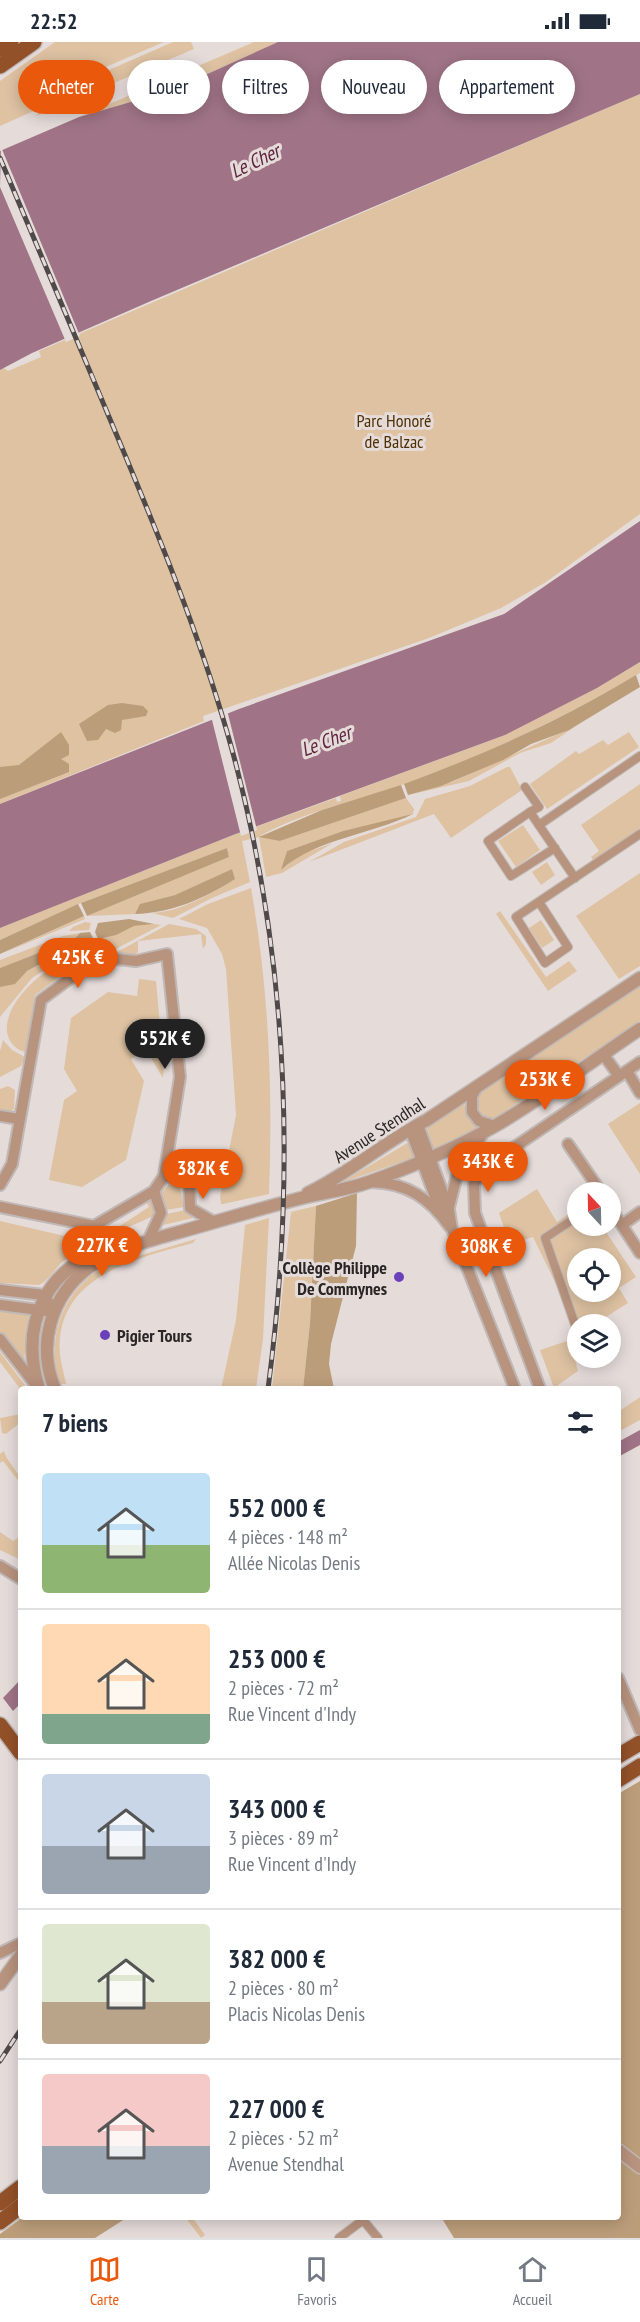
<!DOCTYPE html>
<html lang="fr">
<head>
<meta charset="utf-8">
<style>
	:root { --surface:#fff; --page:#f6f6f7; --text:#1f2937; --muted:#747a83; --line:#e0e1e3; --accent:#ea580c }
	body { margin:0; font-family:"PT Sans Narrow",sans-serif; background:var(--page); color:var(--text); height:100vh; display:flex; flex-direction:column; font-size:22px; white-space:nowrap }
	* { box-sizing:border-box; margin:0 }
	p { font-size:20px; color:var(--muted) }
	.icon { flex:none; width:33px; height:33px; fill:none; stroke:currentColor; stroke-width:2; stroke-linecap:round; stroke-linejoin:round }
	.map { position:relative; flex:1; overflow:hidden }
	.side { position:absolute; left:18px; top:1344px; width:603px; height:834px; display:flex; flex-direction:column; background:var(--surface); border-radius:6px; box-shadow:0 3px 15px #0003 }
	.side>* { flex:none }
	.banner { position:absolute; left:18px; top:18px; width:604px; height:54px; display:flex; gap:12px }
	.needle { width:39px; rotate:338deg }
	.tools { position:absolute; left:567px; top:1140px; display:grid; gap:12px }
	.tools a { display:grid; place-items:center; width:54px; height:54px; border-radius:50%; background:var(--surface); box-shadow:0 3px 15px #0003; font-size:30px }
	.price { position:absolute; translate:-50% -51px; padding:0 14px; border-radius:21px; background:var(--accent); color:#fff; font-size:20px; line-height:39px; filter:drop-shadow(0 2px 3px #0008) }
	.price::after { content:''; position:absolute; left:50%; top:36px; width:18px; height:14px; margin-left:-9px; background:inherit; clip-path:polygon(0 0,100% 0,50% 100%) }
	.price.selected { background:#222; color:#fff }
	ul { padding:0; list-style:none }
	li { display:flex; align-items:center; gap:18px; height:150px; padding:0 24px }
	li+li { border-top:2px solid var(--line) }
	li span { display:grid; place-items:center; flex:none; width:168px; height:120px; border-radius:6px; color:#555 }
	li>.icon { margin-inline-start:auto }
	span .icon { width:72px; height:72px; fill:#fffc; stroke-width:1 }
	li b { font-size:26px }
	h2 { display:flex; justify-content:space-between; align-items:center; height:72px; padding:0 24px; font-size:26px }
	.pill { padding:0 21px; border-radius:27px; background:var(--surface); box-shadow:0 3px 15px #0003; font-size:21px; line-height:54px }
	.pill.selected { background:var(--accent); color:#fff }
	.status { display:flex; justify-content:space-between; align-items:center; height:42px; padding:0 30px; background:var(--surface); direction:ltr }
	.status svg { height:16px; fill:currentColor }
	.tabs { display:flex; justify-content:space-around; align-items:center; height:84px; border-top:2px solid var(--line); background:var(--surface); font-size:16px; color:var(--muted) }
	.tabs a { display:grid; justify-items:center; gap:3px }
	.tabs .selected { color:var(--accent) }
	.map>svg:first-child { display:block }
</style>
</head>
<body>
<div class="status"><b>22:52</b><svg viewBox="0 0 49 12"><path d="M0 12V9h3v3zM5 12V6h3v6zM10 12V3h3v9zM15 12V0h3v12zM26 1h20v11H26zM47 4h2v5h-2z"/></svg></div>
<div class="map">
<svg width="640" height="2196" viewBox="0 0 640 2196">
	<rect width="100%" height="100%" fill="#e5dcda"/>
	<g fill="#dec2a2" fill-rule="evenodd">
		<polygon points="55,0 164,0 52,48 38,67 0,84 0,39"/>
		<polygon points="173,0 191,0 194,7 36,74 54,52"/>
		<polygon points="254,0 278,0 172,48 79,75"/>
		<polygon points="640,52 640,472 546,540 501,566 429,596 203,674 204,679 0,762 0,328 4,326 8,329 41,315 39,309"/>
		<path d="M640 620V631C565 676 487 712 405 742 357 759 305 769 260 794L280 799 406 756 414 767 413 772 405 775 343 789 287 809 282 827 302 812 333 801 282 831 266 835 259 795 242 799 250 840 212 856 173 876 152 871C180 870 211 852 235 837L232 827 175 853 141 862 135 872 87 874 229 815 227 806 81 861 0 898V886L233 793 336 756 337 760 341 759 340 754 505 693 597 646Z"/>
		<polygon points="576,684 551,701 520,711 469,739 408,753 454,739"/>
		<polygon points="629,690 639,705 547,767 530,742 576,709 579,712 603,698 608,703"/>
		<polygon points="507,725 510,725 522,748 451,796 434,772 309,820 344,800 416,775 425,757 470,744"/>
		<polygon points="640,742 640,788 594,819 591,815 599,809 581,783"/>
		<polygon points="523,783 540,808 516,825 498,799"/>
		<polygon points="547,820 555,833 541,843 532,830"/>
		<polygon points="640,831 640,924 619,937 576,874"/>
		<path d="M251 846C269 947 273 1049 269 1152L223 1162H221L220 1155 236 1073 226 927 222 912 207 886 179 877 208 862Z"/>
		<polygon points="500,869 546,935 569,919 577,929 548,949 496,872"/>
		<polygon points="84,874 85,877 1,912"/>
		<polygon points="541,878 554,898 542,906 529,886"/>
		<polygon points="85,880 91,881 89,888 69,889 73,885"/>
		<polygon points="154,882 161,883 112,909 103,908 98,897 116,892 134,884"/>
		<polygon points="169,882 196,887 206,894 206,902 203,907 201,892 138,899 138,910 135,913 117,910"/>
		<polygon points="80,891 74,897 0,926 0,918 63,894"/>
		<path d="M94 898 96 903 55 921 32 936 0 975V945L15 941 27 929 64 910C73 914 88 906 94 898Z"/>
		<path d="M97 907 35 953 25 1010C15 1007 9 1001 7 990 3 953 64 910 97 907Z"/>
		<polygon points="139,937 156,939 164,1025 163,1036 146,1008 131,1017 144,1039 126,1118 82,1145 49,1138 64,1058 77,1049 64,1027 71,976 108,950 137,954"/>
		<path d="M640 943V979L495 1076C486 1078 481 1073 476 1066L478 1050Z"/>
		<polygon points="3,998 12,1008 25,1015 21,1024 0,1035 0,1009"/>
		<polygon points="8,1044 15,1048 14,1067 10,1070 0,1069 0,1047"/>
		<polygon points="640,1061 640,1132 608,1082"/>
		<polygon points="464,1062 478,1086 433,1107 427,1086"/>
		<polygon points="409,1100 415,1115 344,1140 344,1139"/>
		<polygon points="169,1142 180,1145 184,1165 166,1168 161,1151"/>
		<path d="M537 1147 557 1180 577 1166 578 1184H602L636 1235 619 1246 628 1261 595 1282H578L577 1285 533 1195 510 1202 499 1171ZM578 1216H610V1250H578Z"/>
		<path d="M150 1158 155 1170 153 1174C124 1188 91 1199 65 1218 55 1225 50 1238 39 1243L0 1241V1179L82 1198 83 1192H93L106 1187 109 1191 149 1165 146 1159Z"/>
		<polygon points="316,1164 310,1281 303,1347 272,1347 291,1170"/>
		<polygon points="185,1168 193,1176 163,1183 167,1172"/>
		<polygon points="269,1176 263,1297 256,1347 221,1347 236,1278 245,1183"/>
		<path d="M196 1197 193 1201C142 1215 66 1231 60 1296 58 1312 63 1327 66 1342H60C45 1296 63 1248 105 1224Z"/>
		<polygon points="0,1269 29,1273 24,1320 0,1292"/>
		<polygon points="570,1298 578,1329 554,1346 540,1308"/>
		<polygon points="0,1310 28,1347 21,1348 0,1320"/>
		<polygon points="640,1355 640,1378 618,1390 618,1370"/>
		<polygon points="21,1372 21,1380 6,1392 2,1391 0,1376"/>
		<path d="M4 1409C7 1421 21 1430 21 1442L3 1419 0 1421V1412Z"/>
		<polygon points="0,1490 13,1499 21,1494 21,1518 0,1508"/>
		<polygon points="185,2175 192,2175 205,2193 201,2196"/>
	</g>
	<g fill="#bc9d7a">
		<path d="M636 633 640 645 569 688 531 702 503 718 441 744 408 753 404 742C485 712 562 678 636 633Z"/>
		<polygon points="122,661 143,664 148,669 146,674 122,678 121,688 115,691 106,687 98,698 87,699 79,682 108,663"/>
		<polygon points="61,690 69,703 69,713 61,717 69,722 69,730 0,757 0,725 19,723"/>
		<polygon points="401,743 406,756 280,799 259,795 322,768"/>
		<path d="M413 772C371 793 317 796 281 828L287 809 343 789Z"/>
		<polygon points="227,806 229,815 87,874 81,861"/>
		<path d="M232 827 235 837C204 857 171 871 135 872L140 862 175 853Z"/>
		<polygon points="78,862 84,874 0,912 0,898"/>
		<polygon points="129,877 154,882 134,884 116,893 98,897 95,890 98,881"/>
		<path d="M90 890 94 898C88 907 74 914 63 910L27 929 15 942 0 945V926L74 897 80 891Z"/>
		<polygon points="357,1151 356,1204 331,1302 329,1322 334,1347 303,1347 310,1281 316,1164"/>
		<polygon points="640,1739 640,2196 454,2196 441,2175 618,2175 618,1752"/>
		<polygon points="23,2175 128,2175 95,2196 0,2196 0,2192"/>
	</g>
	<g fill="#a07486">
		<polygon points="278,0 640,0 640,52 151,259 32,311 0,328 0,109 79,75 172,48"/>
		<polygon points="640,479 640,620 597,646 505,693 233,793 0,886 0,762 239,667 504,572"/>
		<polygon points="640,1388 640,1403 618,1415 618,1400"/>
		<polygon points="21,1637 21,1661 13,1669 3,1656"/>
	</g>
	<g fill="#e5dcda">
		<polygon points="1,105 80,294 66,300 0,145"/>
		<polygon points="227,668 257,788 241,794 211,674"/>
	</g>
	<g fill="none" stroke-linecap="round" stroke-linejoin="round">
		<g stroke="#bfb8b6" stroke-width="10">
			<g id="pedestrian">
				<polyline points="525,745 539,765 530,770 575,836"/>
				<polyline points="530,770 488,799 511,834 555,806"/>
				<polyline points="539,783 640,714"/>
				<polyline points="539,860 568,905 545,921 516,875 640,792"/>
				<polyline points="578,1174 545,1196 578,1291"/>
				<polyline points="339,2196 363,2178 378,2196"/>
			</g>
		</g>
		<g stroke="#bfb8b6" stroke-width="14">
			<g id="minor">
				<polyline points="603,1012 619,1034"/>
				<polyline points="627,1029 640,1051"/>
				<polyline points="477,1045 472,1054 472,1070 479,1079 495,1084"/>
				<polyline points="0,1074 19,1077"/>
				<polyline points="418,1083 449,1168 452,1187 515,1347"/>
				<polyline points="410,1087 440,1168"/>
				<polyline points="568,1102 601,1150"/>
				<polyline points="164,1134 189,1137 190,1166 214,1180"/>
				<path d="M371 1140C408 1141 429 1156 450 1185"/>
				<polyline points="0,1143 12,1122 41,958 99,915 136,919 167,912 180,1035 164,1134 154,1149 94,1184 0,1165"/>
				<polyline points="449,1165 458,1129 484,1090"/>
				<polyline points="610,1165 640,1211"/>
				<polyline points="622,1183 640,1170"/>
				<polyline points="148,1199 161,1171 154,1149"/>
				<polyline points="0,1248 44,1253 54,1269"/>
				<polyline points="0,1263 47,1269"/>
				<polyline points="0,1297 38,1346"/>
				<polyline points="540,1347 475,1171 474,1142 485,1125 640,1020"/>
				<polyline points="0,1524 21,1537"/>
				<polyline points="618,1636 640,1688"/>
				<polyline points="0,1911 21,1901"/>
			</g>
		</g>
		<g stroke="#bfb8b6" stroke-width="15">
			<g id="tertiary">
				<path d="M308 1151C350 1131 385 1099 427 1078L640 936"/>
				<path d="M39 1347C19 1281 46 1223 114 1205"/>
				<path d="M55 1347C37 1304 50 1255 88 1226 113 1208 147 1199 176 1191 215 1180 255 1168 294 1158 319 1151 344 1149 369 1140 411 1125 454 1107 493 1085 544 1056 592 1019 640 987"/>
				<polyline points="0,1942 21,1913"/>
				<polyline points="618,2108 640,2125"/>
			</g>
		</g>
		<g stroke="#bfb8b6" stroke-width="18">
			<g id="primary">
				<polyline points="0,7 11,0"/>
				<polyline points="0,24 34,0"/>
				<polyline points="0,1683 21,1711"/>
				<polyline points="618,1714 640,1701"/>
				<polyline points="618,1738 640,1724"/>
				<polyline points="0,2161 21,2145"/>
				<polyline points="0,2180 21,2164"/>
			</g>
		</g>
		<use href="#pedestrian" stroke="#b8937e" stroke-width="8"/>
		<use href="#minor" stroke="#b8937e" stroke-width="10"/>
		<use href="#tertiary" stroke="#b8937e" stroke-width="12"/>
		<use href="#primary" stroke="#935129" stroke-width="15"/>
		<g stroke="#4f4a49" stroke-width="5">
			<g id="rail">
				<path d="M0 116C40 211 80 305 120 401 163 504 205 607 234 715 289 922 296 1136 268 1347"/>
				<polyline points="0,2019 21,1987"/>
			</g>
		</g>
		<use href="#rail" stroke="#e5dcda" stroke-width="3" stroke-dasharray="9" stroke-linecap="butt"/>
	</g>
	<g fill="#6b41b9" stroke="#e5dcda" stroke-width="2">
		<circle cx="399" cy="1235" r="6"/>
		<circle cx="105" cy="1293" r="6"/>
	</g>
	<g text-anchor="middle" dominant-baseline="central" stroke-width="6" stroke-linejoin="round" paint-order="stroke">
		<g font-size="18" fill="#503002" stroke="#e5dcda">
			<text x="394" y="378">Parc Honoré<tspan x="394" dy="21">de Balzac</tspan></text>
		</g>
		<g font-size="18" fill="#292625" stroke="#e5dcda">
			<text transform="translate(379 1088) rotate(-33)">Avenue Stendhal</text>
		</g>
		<g font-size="18" font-weight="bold" fill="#292625" stroke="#e5dcda" text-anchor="end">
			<text x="387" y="1225">Collège Philippe<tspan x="387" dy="21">De Commynes</tspan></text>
			<text x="117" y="1293" text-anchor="start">Pigier Tours</text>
		</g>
		<g font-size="20" font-style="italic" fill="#5f2541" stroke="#e5dcda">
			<text transform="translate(255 119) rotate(-26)">Le Cher</text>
			<text transform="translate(326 699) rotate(-21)">Le Cher</text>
		</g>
	</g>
</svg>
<div class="tools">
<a><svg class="needle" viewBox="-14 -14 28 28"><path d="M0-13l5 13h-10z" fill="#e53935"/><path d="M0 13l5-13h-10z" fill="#747a83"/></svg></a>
<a><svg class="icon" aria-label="locate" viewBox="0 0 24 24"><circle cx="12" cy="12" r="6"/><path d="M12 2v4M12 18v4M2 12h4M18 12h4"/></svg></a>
<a><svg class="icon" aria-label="layers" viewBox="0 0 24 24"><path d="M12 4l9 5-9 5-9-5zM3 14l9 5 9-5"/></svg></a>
</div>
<b class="price" style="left:78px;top:947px">425K €</b>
<b class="price selected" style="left:165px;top:1028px">552K €</b>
<b class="price" style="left:545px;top:1069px">253K €</b>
<b class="price" style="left:488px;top:1151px">343K €</b>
<b class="price" style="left:203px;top:1158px">382K €</b>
<b class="price" style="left:102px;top:1235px">227K €</b>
<b class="price" style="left:486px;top:1236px">308K €</b>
<div class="banner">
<a class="pill selected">Acheter</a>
<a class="pill">Louer</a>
<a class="pill">Filtres</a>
<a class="pill">Nouveau</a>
<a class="pill">Appartement</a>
</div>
<section class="side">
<h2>7 biens<svg class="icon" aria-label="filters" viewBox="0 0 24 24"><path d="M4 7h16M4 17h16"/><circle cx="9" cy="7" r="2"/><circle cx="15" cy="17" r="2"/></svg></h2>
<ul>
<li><span style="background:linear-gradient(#bfe0f5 60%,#8fb573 0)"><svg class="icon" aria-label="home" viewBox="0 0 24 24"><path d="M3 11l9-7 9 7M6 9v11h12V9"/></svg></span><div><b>552 000 €</b><p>4 pièces · 148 m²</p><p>Allée Nicolas Denis</p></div></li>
<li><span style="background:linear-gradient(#ffd9b3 75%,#7fa58c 0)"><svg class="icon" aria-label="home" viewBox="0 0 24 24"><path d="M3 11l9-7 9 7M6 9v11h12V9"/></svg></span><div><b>253 000 €</b><p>2 pièces · 72 m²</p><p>Rue Vincent d'Indy</p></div></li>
<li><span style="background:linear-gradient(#c9d6e8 60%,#9aa5b1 0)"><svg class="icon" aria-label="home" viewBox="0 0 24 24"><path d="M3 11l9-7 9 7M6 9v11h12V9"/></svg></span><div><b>343 000 €</b><p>3 pièces · 89 m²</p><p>Rue Vincent d'Indy</p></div></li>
<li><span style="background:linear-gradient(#dfe7d0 65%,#b9a48a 0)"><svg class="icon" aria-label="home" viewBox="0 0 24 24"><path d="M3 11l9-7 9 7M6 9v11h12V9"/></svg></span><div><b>382 000 €</b><p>2 pièces · 80 m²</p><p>Placis Nicolas Denis</p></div></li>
<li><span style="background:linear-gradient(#f6c9c9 60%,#9aa5b1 0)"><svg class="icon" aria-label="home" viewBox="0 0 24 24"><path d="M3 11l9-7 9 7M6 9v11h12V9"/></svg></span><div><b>227 000 €</b><p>2 pièces · 52 m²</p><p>Avenue Stendhal</p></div></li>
</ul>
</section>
</div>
<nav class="tabs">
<a class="selected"><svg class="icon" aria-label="map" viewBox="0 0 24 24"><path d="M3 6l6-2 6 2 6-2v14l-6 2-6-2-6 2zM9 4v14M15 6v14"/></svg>Carte</a>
<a><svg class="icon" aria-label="saved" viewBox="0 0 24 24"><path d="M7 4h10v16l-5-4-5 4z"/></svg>Favoris</a>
<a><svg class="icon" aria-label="home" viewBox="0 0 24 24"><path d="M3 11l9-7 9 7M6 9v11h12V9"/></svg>Accueil</a>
</nav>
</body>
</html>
